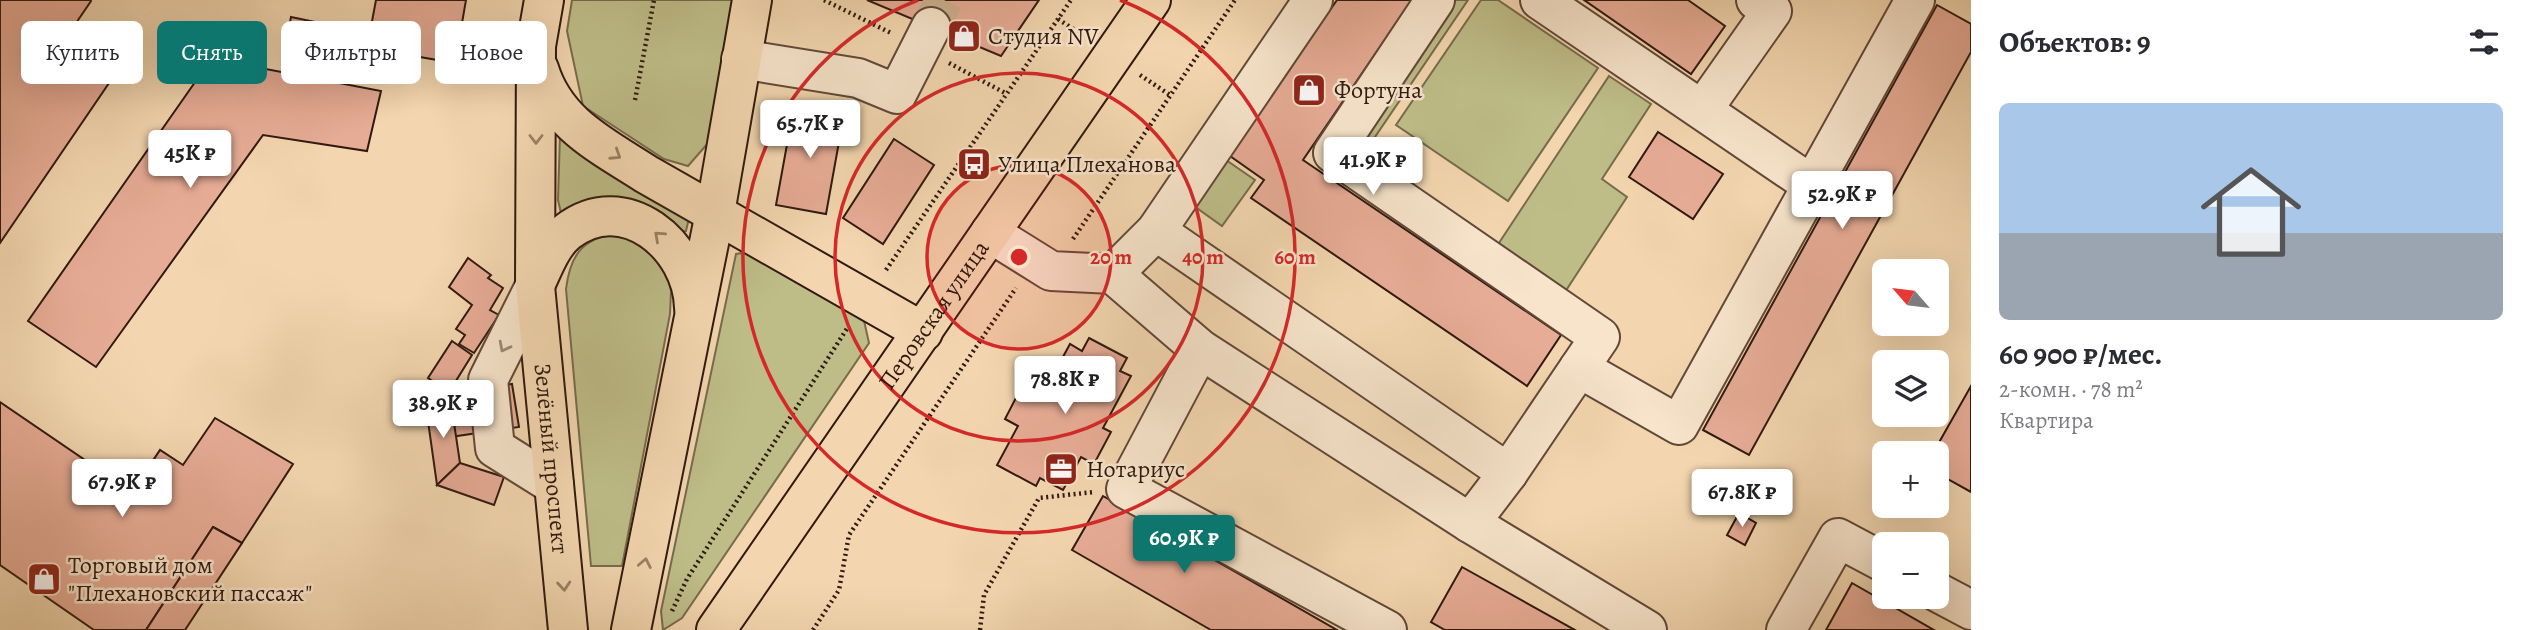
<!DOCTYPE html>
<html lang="ru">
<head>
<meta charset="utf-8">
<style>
	:root { --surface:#fff; --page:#f7f7f7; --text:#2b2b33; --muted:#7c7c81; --accent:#0f766e }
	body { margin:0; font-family:Alegreya,serif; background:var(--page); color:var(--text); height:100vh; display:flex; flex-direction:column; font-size:26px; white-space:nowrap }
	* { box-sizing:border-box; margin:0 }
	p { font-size:23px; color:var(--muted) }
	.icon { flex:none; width:38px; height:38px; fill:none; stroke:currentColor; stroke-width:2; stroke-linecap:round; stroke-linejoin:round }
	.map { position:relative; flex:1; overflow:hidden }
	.sheet { display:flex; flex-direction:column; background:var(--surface); width:560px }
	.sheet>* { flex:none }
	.guide { position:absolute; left:21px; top:21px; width:665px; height:63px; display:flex; gap:14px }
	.needle { width:46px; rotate:298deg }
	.tools { position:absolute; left:1872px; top:259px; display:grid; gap:14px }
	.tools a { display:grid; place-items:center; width:77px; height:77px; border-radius:10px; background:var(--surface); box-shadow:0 7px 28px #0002; font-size:35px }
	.price { position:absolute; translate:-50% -60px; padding:0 16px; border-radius:7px; background:#fff; color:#222; font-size:23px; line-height:46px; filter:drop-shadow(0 2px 4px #0008) }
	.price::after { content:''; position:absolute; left:50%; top:42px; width:21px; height:16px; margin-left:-10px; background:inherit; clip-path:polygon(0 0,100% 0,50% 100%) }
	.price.on { background:var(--accent); color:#fff }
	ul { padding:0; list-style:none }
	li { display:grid; align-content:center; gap:14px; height:371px; padding:0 28px }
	li span { display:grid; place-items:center; height:217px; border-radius:10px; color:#555 }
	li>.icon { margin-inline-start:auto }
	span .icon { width:126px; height:126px; fill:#fffc; stroke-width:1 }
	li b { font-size:30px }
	h2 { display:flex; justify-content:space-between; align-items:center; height:84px; padding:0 28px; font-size:30px }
	.tag { padding:0 24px; border-radius:10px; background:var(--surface); box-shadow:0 7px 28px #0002; font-size:24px; line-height:63px }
	.tag.on { background:var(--accent); color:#fff }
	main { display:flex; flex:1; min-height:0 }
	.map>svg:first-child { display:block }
</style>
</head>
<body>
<main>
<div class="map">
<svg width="1971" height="630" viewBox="0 0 1971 630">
	<rect width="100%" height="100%" fill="#f3d6af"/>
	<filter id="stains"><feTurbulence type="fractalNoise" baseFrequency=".00286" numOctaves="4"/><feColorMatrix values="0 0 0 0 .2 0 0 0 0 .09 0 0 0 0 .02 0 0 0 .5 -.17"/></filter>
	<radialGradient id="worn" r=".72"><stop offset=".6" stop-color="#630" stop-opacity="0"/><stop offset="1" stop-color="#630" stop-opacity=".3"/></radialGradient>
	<g fill="#bebd88" stroke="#776b4c" stroke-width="2">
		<polygon points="572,0 733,0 709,142 688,166 664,159 583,106 567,31"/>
		<polygon points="1446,0 1468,0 1360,159 1346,149"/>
		<polygon points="1481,0 1498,0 1598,68 1508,201 1396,125"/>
		<polygon points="1609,76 1651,104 1602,179 1627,197 1563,295 1495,249"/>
		<polygon points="560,135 689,218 686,231 677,233 583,203 561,213 558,200"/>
		<polygon points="1226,160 1255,180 1222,226 1194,206"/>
		<path d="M614 234 637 240 667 268 671 291 670 314 622 566H591L566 289C570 257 581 239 614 234Z"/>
		<polygon points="762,250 863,316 869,343 682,618 663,630 661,611 736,254"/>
	</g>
	<g fill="#e7ac96" stroke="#301910" stroke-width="2">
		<polygon points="0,0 90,0 91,1 72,29 122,64 0,243"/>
		<polygon points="376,0 466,0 455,63 367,48"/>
		<polygon points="867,0 1039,0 1001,56"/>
		<polygon points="1337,0 1412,0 1303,160 1561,335 1527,386 1251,198 1264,180 1230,156"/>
		<polygon points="1584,0 1688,0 1725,26 1691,74"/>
		<polygon points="1937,5 1971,24 1971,52 1749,455 1703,430"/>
		<polygon points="291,17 320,23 312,64 283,59"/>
		<polygon points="214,55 237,69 240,64 381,91 367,151 263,135 96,367 28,321"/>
		<polygon points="794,106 844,114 826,214 776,205"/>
		<polygon points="1658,132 1723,174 1693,219 1629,177"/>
		<polygon points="894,139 934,165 883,244 843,218"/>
		<polygon points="468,258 491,275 488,278 503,288 490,310 499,315 474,353 459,344 465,335 456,329 472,305 449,287"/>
		<polygon points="1089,338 1127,358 1120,371 1131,376 1103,428 1111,432 1094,464 1081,457 1063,490 1040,478 1036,486 997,465 1018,426 1005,419 1020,390 1029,395 1041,373 1051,379 1070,344 1082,351"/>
		<polygon points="452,341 472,355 449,392 428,378"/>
		<polygon points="512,384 519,427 450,437 443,394"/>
		<polygon points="1971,386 1971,492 1937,473 1937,453 1933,453"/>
		<polygon points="0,402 132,492 160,450 183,465 215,418 293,464 242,543 213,527 146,630 94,630 0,565"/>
		<polygon points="451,403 460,463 437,485 426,407"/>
		<polygon points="460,463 504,477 494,505 437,485"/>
		<polygon points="1103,496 1337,630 1211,630 1072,550"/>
		<polygon points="1739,513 1756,523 1745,545 1727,535"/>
		<polygon points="213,527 242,543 185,630 146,630"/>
		<polygon points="1462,567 1575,630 1445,630 1431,622"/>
		<polygon points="1852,583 1934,630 1826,630"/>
	</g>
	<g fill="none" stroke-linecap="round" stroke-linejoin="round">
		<polyline stroke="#ccb08f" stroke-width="38" stroke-dasharray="38 19" stroke-linecap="butt" points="931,27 944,0"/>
		<g stroke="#614838" stroke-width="42">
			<g id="minor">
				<polyline points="1435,0 1333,153 1600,337 1508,473 1470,523"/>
				<polyline points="1540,0 1812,185"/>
				<polyline points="741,59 858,78 897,94 931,27"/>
				<polyline points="1703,109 1772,11 1756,0"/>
				<polyline points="1156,231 1508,473"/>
				<polyline points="990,233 1051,271 1113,274 1200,349 1470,523 1647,630"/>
				<polyline points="1113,274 1156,231 1313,0"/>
				<polyline points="535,286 488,380 495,448 554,485"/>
				<polyline points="1200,349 1126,489 1387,630"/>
				<polyline points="1579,368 1679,425 1915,0"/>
				<polyline points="1937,592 1971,610"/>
				<polyline points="1786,630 1838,538 1885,563"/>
			</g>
		</g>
		<g stroke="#301910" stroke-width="42">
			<g id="major">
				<path id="s1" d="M544 0 536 46 535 286 568 630"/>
				<path d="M539 69C555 123 601 145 646 174L923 332"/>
				<path d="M536 283C544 266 552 244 567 232 624 187 693 246 694 308"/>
				<polyline points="631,630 715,213 752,0"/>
				<path id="s2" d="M716 630 1151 0"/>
			</g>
		</g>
		<g stroke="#301910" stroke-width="4.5" stroke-dasharray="2 3.5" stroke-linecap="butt">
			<polyline points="824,0 891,33"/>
			<polyline points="1058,19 1084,36"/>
			<polyline points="949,63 1007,94"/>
			<polyline points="1140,75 1170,95"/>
			<polyline points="635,100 654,0"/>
			<polyline points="1073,239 1235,0"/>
			<polyline points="886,270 1071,0"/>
			<polyline points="672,611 687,579 848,327"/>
			<polyline points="813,630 839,590 849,535 1016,288"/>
			<polyline points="980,630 984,595 1039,498 1094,492"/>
		</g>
		<use href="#minor" stroke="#f7e4cb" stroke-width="38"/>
		<use href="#major" stroke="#f3d6af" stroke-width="38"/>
	</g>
	<defs><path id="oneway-chevron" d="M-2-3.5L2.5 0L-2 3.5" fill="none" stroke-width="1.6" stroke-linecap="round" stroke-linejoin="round" transform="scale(1.75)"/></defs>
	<g stroke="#9b8167">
		<use href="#oneway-chevron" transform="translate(536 139) rotate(90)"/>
		<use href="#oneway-chevron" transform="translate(616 155) rotate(33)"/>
		<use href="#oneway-chevron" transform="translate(659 236) rotate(-138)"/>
		<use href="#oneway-chevron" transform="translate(645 563) rotate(-79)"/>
		<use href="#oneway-chevron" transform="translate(564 586) rotate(85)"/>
	</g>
	<use stroke="#9d8977" href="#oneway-chevron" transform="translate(504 347) rotate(117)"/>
	<circle cx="1019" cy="257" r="92" fill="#d62828" fill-opacity=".12"/>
	<g fill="none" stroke="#d62828" stroke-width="3.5">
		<circle cx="1019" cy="257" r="92"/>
		<circle cx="1019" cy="257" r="184"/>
		<path d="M1120 0A276 276 0 1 1 918 0"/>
	</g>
	<defs>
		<g id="shop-square" transform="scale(1.75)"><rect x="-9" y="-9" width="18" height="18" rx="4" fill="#8f2418" stroke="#f7e4cb"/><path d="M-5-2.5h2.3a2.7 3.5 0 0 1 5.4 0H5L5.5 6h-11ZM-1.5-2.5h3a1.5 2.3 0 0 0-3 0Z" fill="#fff"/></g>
		<g id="bus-square" transform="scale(1.75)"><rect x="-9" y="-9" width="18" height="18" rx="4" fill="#8f2418" stroke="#f7e4cb"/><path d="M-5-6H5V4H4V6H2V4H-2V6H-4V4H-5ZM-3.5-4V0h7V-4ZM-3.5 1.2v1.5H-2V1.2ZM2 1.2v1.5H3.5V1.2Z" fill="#fff"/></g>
		<g id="office-square" transform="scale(1.75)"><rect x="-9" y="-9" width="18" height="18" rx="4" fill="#8f2418" stroke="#f7e4cb"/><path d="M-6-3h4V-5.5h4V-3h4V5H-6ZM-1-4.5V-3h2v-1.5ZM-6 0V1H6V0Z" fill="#fff"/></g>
	</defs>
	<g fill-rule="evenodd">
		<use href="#shop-square" x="964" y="36"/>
		<use href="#shop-square" x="1309" y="90"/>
		<use href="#bus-square" x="974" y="164"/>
		<use href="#office-square" x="1061" y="469"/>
		<use href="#shop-square" x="44" y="579"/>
	</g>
	<g text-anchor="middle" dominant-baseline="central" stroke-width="5" stroke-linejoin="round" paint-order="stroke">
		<g font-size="24" fill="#301910" stroke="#f7e4cb" text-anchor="start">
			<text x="988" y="36">Студия NV</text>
			<text x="1334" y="90">Фортуна</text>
			<text x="998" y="164">Улица Плеханова</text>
			<text x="1086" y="469">Нотариус</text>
			<text x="68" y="565">Торговый дом<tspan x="68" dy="28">"Плехановский пассаж"</tspan></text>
		</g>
		<g font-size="24" fill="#301910" stroke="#f7e4cb">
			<text stroke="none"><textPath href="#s2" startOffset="383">Перовская улица</textPath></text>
			<text stroke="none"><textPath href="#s1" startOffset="460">Зелёный проспект</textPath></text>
		</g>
	</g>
	<circle cx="1019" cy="257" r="10" fill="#d62828" stroke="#f7e4cb" stroke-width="3.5"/>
	<g font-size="21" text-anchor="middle" font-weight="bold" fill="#d62828" stroke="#f7e4cb" stroke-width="5" stroke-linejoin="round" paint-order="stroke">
		<text x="1111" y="264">20 m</text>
		<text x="1203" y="264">40 m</text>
		<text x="1295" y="264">60 m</text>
	</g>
	<rect width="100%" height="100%" filter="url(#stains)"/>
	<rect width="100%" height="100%" fill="url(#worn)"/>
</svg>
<div class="tools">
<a><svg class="needle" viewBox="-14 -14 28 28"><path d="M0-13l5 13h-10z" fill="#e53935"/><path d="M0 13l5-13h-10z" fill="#7c7c81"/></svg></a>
<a><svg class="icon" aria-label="layers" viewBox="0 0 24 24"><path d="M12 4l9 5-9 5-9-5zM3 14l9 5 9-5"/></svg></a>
<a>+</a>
<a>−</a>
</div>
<b class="price" style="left:810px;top:160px">65.7K ₽</b>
<b class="price" style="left:190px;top:190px">45K ₽</b>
<b class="price" style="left:1373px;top:197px">41.9K ₽</b>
<b class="price" style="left:1842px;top:231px">52.9K ₽</b>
<b class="price" style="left:1065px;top:416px">78.8K ₽</b>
<b class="price" style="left:443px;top:440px">38.9K ₽</b>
<b class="price" style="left:122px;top:519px">67.9K ₽</b>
<b class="price" style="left:1742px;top:529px">67.8K ₽</b>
<b class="price on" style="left:1184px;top:575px">60.9K ₽</b>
<div class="guide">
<a class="tag">Купить</a>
<a class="tag on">Снять</a>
<a class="tag">Фильтры</a>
<a class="tag">Новое</a>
</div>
</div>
<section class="sheet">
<h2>Объектов: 9<svg class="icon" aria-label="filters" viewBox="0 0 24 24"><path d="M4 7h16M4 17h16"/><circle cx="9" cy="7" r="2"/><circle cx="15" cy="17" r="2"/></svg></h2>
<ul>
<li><span style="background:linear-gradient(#a9c7e8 60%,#9aa5b1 0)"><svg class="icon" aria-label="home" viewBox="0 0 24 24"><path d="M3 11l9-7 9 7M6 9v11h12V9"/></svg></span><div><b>60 900 ₽/мес.</b><p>2-комн. · 78 m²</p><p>Квартира</p></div></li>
</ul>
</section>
</main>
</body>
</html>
